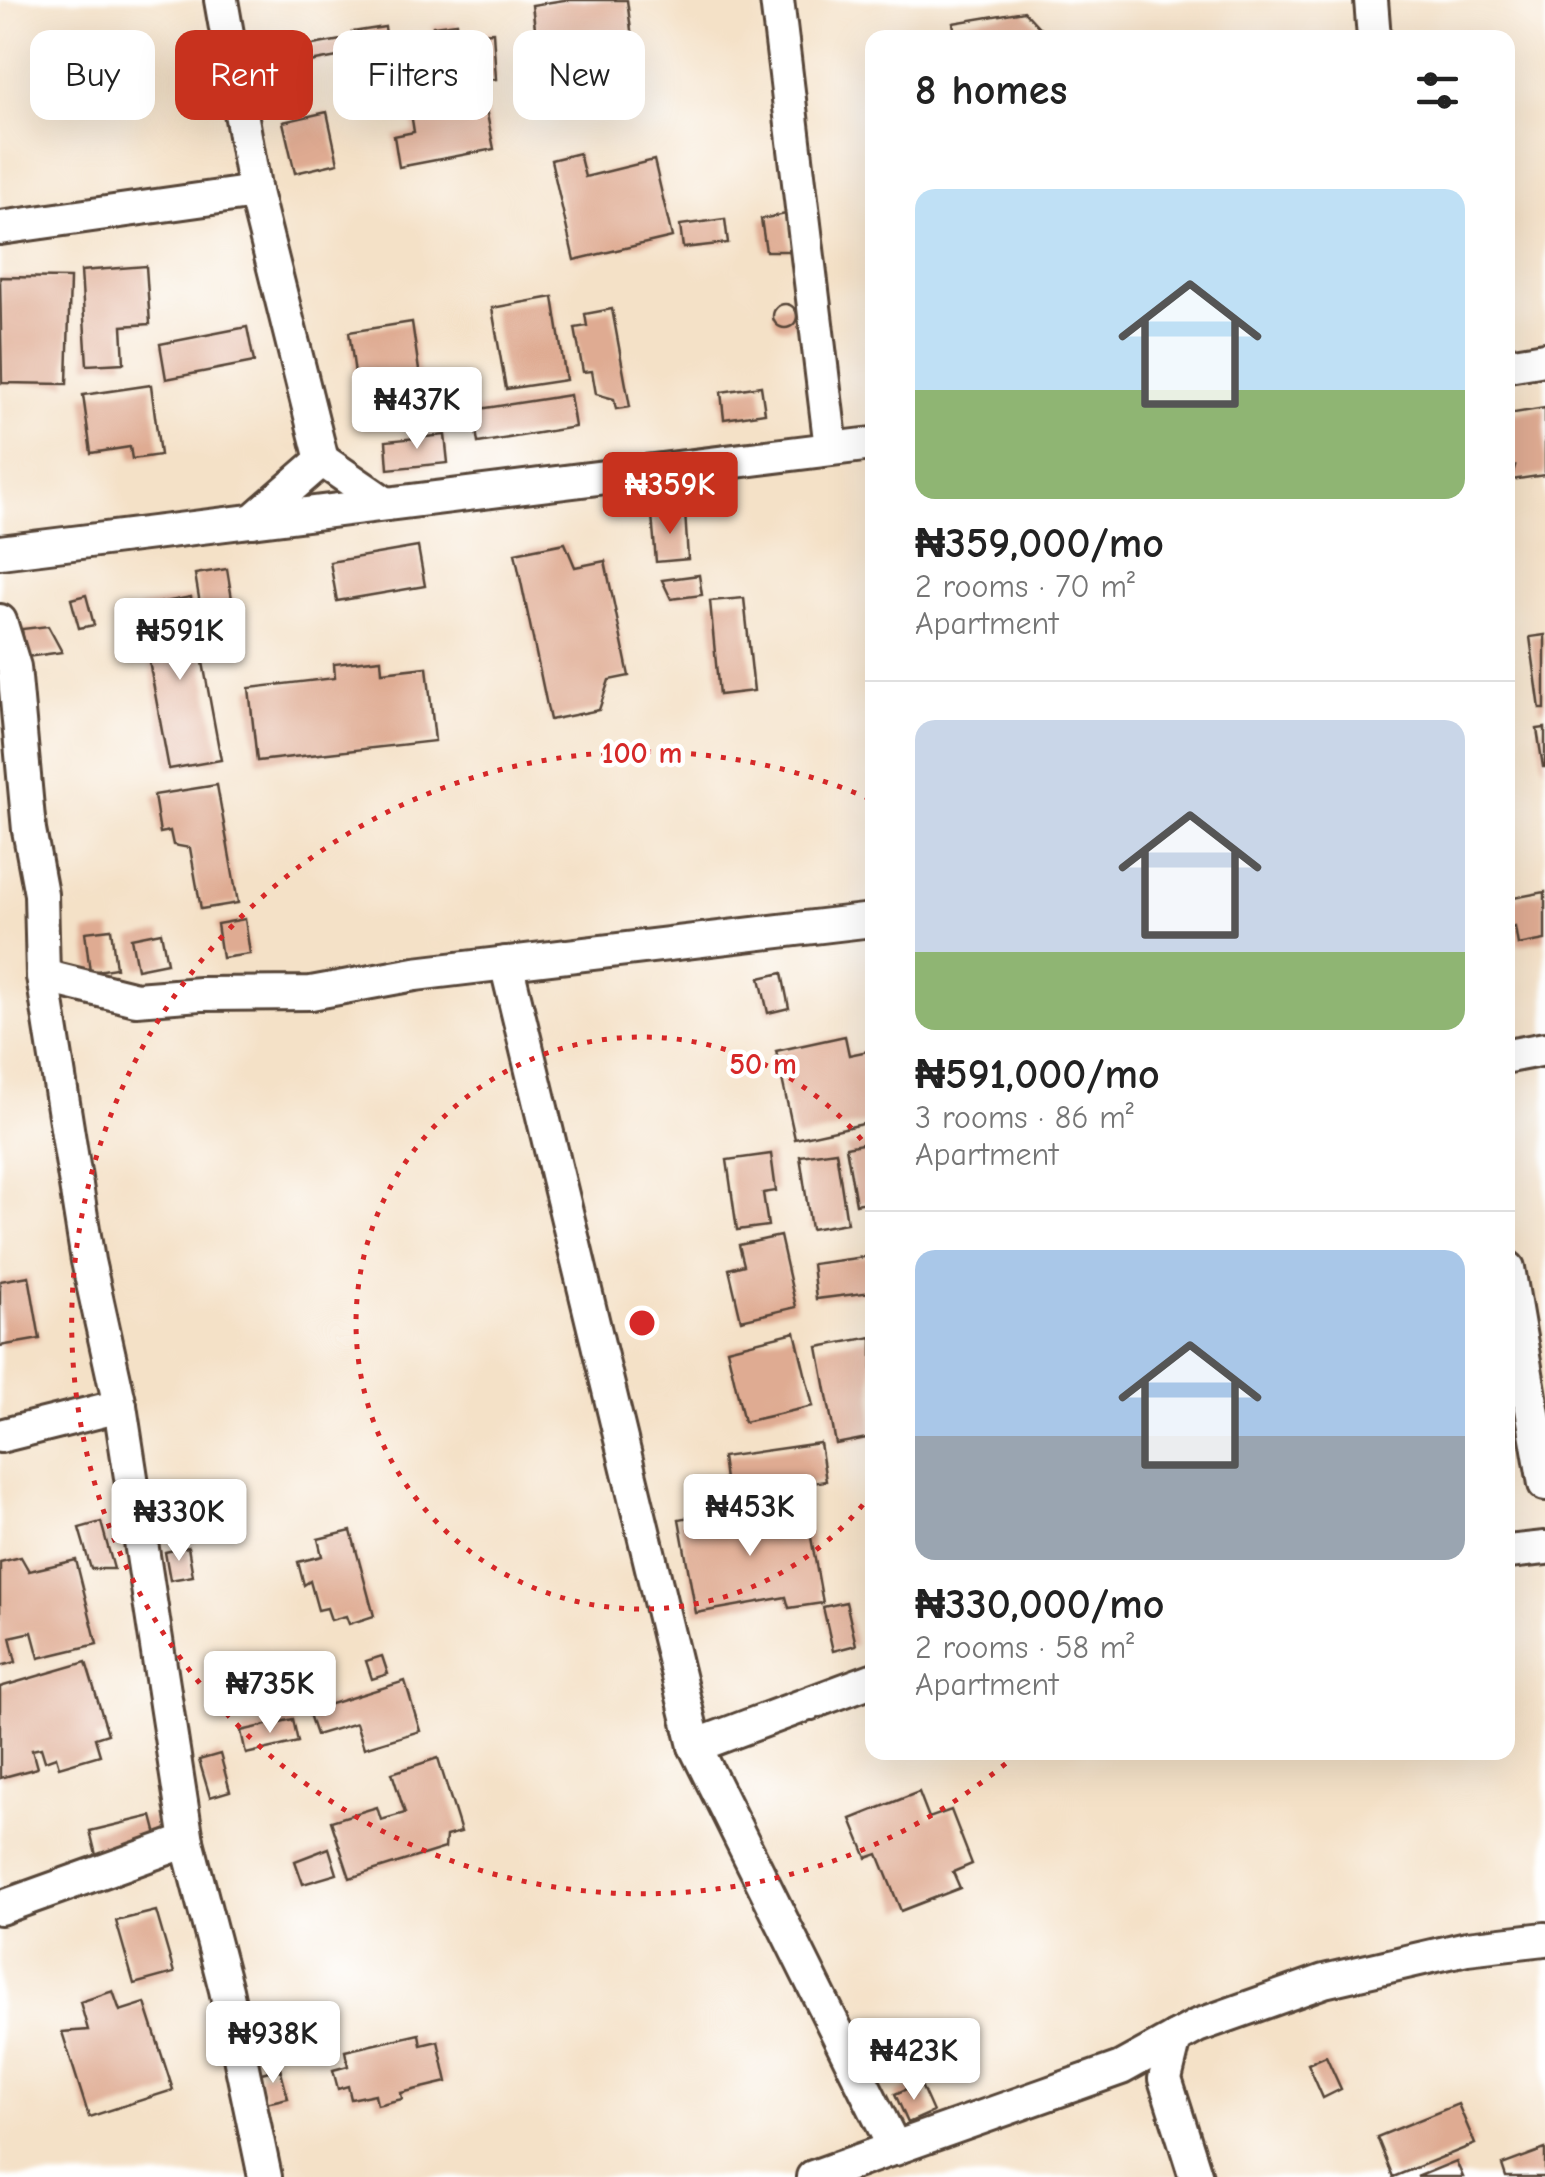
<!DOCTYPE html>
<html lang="en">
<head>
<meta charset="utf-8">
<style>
	:root { --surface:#fff; --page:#f6f6f6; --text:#222; --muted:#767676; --line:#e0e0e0; --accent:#c8321e }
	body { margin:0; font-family:"Comic Neue",sans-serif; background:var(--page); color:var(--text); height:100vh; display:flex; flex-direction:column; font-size:38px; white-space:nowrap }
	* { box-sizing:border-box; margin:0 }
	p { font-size:32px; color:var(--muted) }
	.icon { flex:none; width:55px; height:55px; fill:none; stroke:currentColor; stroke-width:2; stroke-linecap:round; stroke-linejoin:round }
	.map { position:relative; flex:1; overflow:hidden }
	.details { position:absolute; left:865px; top:30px; width:650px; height:1730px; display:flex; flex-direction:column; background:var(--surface); border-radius:20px; box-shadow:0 10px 40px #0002 }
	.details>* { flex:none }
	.banner { position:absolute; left:30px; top:30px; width:685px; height:90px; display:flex; gap:20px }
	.price { position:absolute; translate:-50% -85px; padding:0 22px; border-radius:10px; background:#fff; color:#222; font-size:32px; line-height:65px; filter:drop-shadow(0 2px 5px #0008) }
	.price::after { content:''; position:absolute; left:50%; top:60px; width:30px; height:22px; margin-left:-15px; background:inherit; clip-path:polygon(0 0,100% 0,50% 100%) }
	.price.on { background:var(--accent); color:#fff }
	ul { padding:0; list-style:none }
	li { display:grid; align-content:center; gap:20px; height:530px; padding:0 50px }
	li+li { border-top:2px solid var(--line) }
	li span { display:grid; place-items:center; height:310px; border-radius:20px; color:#555 }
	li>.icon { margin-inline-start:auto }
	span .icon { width:180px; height:180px; fill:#fffc; stroke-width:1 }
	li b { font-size:42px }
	h2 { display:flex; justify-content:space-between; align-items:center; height:120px; padding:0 50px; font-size:42px }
	.chip { padding:0 35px; border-radius:20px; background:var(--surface); box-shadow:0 10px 40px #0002; font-size:35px; line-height:90px }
	.chip.on { background:var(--accent); color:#fff }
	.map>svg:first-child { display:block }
</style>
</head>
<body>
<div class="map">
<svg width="1545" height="2177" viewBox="0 0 1545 2177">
	<rect width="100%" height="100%" fill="#fff"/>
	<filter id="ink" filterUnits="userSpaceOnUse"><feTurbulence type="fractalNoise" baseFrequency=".01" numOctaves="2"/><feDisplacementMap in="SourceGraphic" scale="20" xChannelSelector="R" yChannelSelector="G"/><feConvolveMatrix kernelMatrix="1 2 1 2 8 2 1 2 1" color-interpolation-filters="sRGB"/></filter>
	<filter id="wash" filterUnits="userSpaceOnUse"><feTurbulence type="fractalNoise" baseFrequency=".0048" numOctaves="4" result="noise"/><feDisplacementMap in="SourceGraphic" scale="40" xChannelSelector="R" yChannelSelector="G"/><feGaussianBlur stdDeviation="2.25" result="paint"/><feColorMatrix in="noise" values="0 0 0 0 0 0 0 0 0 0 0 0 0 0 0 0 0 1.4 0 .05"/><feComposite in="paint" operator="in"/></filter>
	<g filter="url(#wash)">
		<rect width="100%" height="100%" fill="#f4e1c7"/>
		<g id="blocks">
			<g fill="#dfab92">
				<polygon points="564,0 627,0 634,53 540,66 532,5"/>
				<polygon points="1024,11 1049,38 956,38 953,23"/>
				<polygon points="457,23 458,34 493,32 496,79 422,85 419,42 434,41 433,26"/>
				<polygon points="385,27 392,77 360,82 352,32"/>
				<polygon points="341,40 343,56 310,62 307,46"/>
				<polygon points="484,99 494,149 399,167 394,136 414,132 411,113"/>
				<polygon points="327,112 338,163 295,173 283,122"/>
				<polygon points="579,153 585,177 654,160 672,237 574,260 551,160"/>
				<polygon points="786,214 790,251 766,251 761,219"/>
				<polygon points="725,219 728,243 683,248 680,225"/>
				<polygon points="146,266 150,324 122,326 124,363 87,365 81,271"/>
				<polygon points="0,277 70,278 67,384 2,383"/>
				<polygon points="553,297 566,380 506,389 492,308"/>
				<circle cx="785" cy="316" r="12"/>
				<polygon points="612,309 630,407 616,409 614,399 596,394 592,371 583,372 575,328 587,326 585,314"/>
				<polygon points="412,322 425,412 362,422 349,332"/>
				<polygon points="247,327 254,362 166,379 160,344"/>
				<polygon points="151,385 160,455 132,459 130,447 91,453 83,395"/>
				<polygon points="761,386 765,413 724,419 721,392"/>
				<polygon points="570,395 575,427 478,443 473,410"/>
				<polygon points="1545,408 1545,475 1511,480 1515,466 1508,468 1508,414"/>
				<polygon points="445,435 448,463 388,469 386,441"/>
				<polygon points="685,512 688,559 656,562 652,515"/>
				<polygon points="565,543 575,567 605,561 629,676 609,680 599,710 550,720 515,553"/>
				<polygon points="418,547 425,586 337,601 330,562"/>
				<polygon points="227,569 239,641 207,646 195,574"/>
				<polygon points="699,575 702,595 671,599 662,580"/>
				<polygon points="86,595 94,625 79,628 71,599"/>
				<polygon points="191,597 221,760 169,769 139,607"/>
				<polygon points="744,598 754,691 719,695 710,601"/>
				<polygon points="48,626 62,652 26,657 22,629"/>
				<polygon points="1545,635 1545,709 1540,709 1530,637"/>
				<polygon points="381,659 382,672 427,667 435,741 257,761 249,688 335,678 334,664"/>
				<polygon points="1545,728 1545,767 1543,767 1537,729"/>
				<polygon points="217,785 238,903 201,909 190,848 173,845 170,831 160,833 154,795"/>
				<polygon points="1545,892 1545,940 1518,945 1515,927 1508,928 1508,899"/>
				<polygon points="245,919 250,954 222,958 217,924"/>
				<polygon points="111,929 116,968 90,972 85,932"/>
				<polygon points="161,932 167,963 137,969 131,938"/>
				<polygon points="782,973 789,1008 768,1013 760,978"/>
				<polygon points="845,1036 849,1055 868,1051 872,1122 795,1139 776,1051"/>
				<polygon points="872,1142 872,1201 856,1204 846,1147"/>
				<polygon points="836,1151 847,1223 811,1229 800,1156"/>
				<polygon points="771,1154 776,1191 763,1193 768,1226 737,1230 727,1160"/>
				<polygon points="780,1236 796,1307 741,1320 729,1269 744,1265 739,1245"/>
				<polygon points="872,1256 872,1292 816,1299 812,1264"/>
				<polygon points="29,1276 40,1339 0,1346 0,1281"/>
				<polygon points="795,1332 813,1406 744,1422 727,1349"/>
				<polygon points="872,1337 872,1437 836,1444 818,1347"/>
				<polygon points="820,1443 826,1481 727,1495 722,1457"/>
				<polygon points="761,1504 763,1517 806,1510 823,1603 789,1608 786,1597 696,1613 679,1519"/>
				<polygon points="101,1522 114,1569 91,1569 79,1528"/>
				<polygon points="351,1531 374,1616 349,1624 346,1616 331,1620 327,1608 318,1610 310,1581 304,1585 298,1562 322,1556 318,1539"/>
				<polygon points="188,1547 193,1576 170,1580 165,1552"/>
				<polygon points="21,1557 29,1571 76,1560 97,1644 39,1658 32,1632 10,1637 16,1662 0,1666 0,1562"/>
				<polygon points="846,1602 856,1645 833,1651 823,1607"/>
				<polygon points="382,1656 388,1674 372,1679 366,1661"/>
				<polygon points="86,1662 108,1734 95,1738 100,1755 59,1767 56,1757 45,1761 41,1748 32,1750 37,1768 0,1778 0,1687"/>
				<polygon points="405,1681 420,1731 364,1748 356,1723 316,1735 308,1711"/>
				<polygon points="293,1719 298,1742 246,1754 241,1731"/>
				<polygon points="220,1754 230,1791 210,1797 199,1760"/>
				<polygon points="438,1758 461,1832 446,1836 445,1848 350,1878 331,1821 377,1807 381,1820 405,1813 392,1773"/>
				<polygon points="919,1792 929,1818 951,1810 972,1864 953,1872 960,1888 901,1911 878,1854 867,1858 851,1819"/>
				<polygon points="152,1816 159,1843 97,1859 90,1831"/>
				<polygon points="329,1848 337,1874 303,1884 295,1861"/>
				<polygon points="156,1911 174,1973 134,1984 116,1921"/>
				<polygon points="113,1991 120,2011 145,2003 173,2090 89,2117 62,2032 88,2030 80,2002"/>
				<polygon points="419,2034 421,2045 438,2041 447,2082 401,2093 402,2099 377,2105 375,2094 351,2099 348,2086 338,2089 333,2070 348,2066 345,2051"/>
				<polygon points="1326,2056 1341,2089 1323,2098 1308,2064"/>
				<polygon points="280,2068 288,2098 266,2103 258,2074"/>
				<polygon points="920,2083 933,2112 908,2123 895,2094"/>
				<polygon points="1458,2104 1475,2144 1393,2177 1377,2137"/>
				<polygon points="1545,2149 1545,2177 1506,2177 1502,2165"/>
				<polygon points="1456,2161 1463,2177 1417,2177"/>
			</g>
		</g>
	</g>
	<g filter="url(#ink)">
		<use href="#blocks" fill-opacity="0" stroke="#574537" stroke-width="2.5"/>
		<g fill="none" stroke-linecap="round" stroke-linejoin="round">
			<g stroke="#574537" stroke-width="38">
				<g id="street">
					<polyline points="221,0 255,192"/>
					<polyline points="777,0 831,448"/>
					<polyline points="1371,0 1374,38"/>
					<polyline points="0,228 255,192 322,460 252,521"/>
					<polyline points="1508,365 1545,359"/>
					<polyline points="322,460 386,504"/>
					<polyline points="0,552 872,444"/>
					<polyline points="0,621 14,667 29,830 41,894 43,976 88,1261 120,1406 187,1841 226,1990 265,2177"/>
					<polyline points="506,963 695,1746 895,2149"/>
					<polyline points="43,976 136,999 200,994 311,993 415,974 872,920"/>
					<polyline points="1508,1056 1545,1049"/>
					<polyline points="1508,1268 1545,1484"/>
					<polyline points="0,1436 120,1406"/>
					<polyline points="1508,1552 1545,1548"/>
					<polyline points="695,1746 872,1680"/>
					<polyline points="0,1908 187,1841"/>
					<polyline points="1175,2038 1165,2079 1196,2177"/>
					<polyline points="813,2177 1121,2068 1197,2026 1324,1981 1467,1948 1545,1939"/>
				</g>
			</g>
			<use href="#street" stroke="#fff" stroke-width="32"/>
		</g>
	</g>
	<g fill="none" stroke="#d62828" stroke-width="5" stroke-dasharray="5 10">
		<path d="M872 1493A286 286 0 1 1 872 1153"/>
		<path d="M1017 1754A571 571 0 1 1 870 799"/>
	</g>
	<circle cx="642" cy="1323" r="15" fill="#d62828" stroke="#fff" stroke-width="5"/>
	<g font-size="30" text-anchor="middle" font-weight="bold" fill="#d62828" stroke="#fff" stroke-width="9" stroke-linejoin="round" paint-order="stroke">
		<text x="642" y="763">100 m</text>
		<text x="763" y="1074">50 m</text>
	</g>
</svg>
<b class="price" style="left:417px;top:452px">₦437K</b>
<b class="price on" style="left:670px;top:537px">₦359K</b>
<b class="price" style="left:180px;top:683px">₦591K</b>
<b class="price" style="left:750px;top:1559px">₦453K</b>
<b class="price" style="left:179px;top:1564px">₦330K</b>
<b class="price" style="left:270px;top:1736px">₦735K</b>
<b class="price" style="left:273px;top:2086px">₦938K</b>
<b class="price" style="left:914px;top:2103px">₦423K</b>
<div class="banner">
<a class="chip">Buy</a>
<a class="chip on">Rent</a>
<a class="chip">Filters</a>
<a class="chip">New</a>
</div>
<section class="details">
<h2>8 homes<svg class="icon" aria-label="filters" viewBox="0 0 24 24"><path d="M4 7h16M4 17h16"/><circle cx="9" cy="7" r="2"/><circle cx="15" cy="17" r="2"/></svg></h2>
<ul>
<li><span style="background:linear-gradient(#bfe0f5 65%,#8fb573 0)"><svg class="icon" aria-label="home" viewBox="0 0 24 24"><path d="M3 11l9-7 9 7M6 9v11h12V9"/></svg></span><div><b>₦359,000/mo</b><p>2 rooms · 70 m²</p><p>Apartment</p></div></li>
<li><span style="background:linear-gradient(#c9d6e8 75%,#8fb573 0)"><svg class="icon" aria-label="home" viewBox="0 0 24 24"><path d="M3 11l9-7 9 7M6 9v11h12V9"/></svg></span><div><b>₦591,000/mo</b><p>3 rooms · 86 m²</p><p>Apartment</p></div></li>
<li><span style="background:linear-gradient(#a9c7e8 60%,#9aa5b1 0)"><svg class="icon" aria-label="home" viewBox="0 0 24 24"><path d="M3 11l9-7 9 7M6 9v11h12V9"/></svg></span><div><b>₦330,000/mo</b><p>2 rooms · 58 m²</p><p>Apartment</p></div></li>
</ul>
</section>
</div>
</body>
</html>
